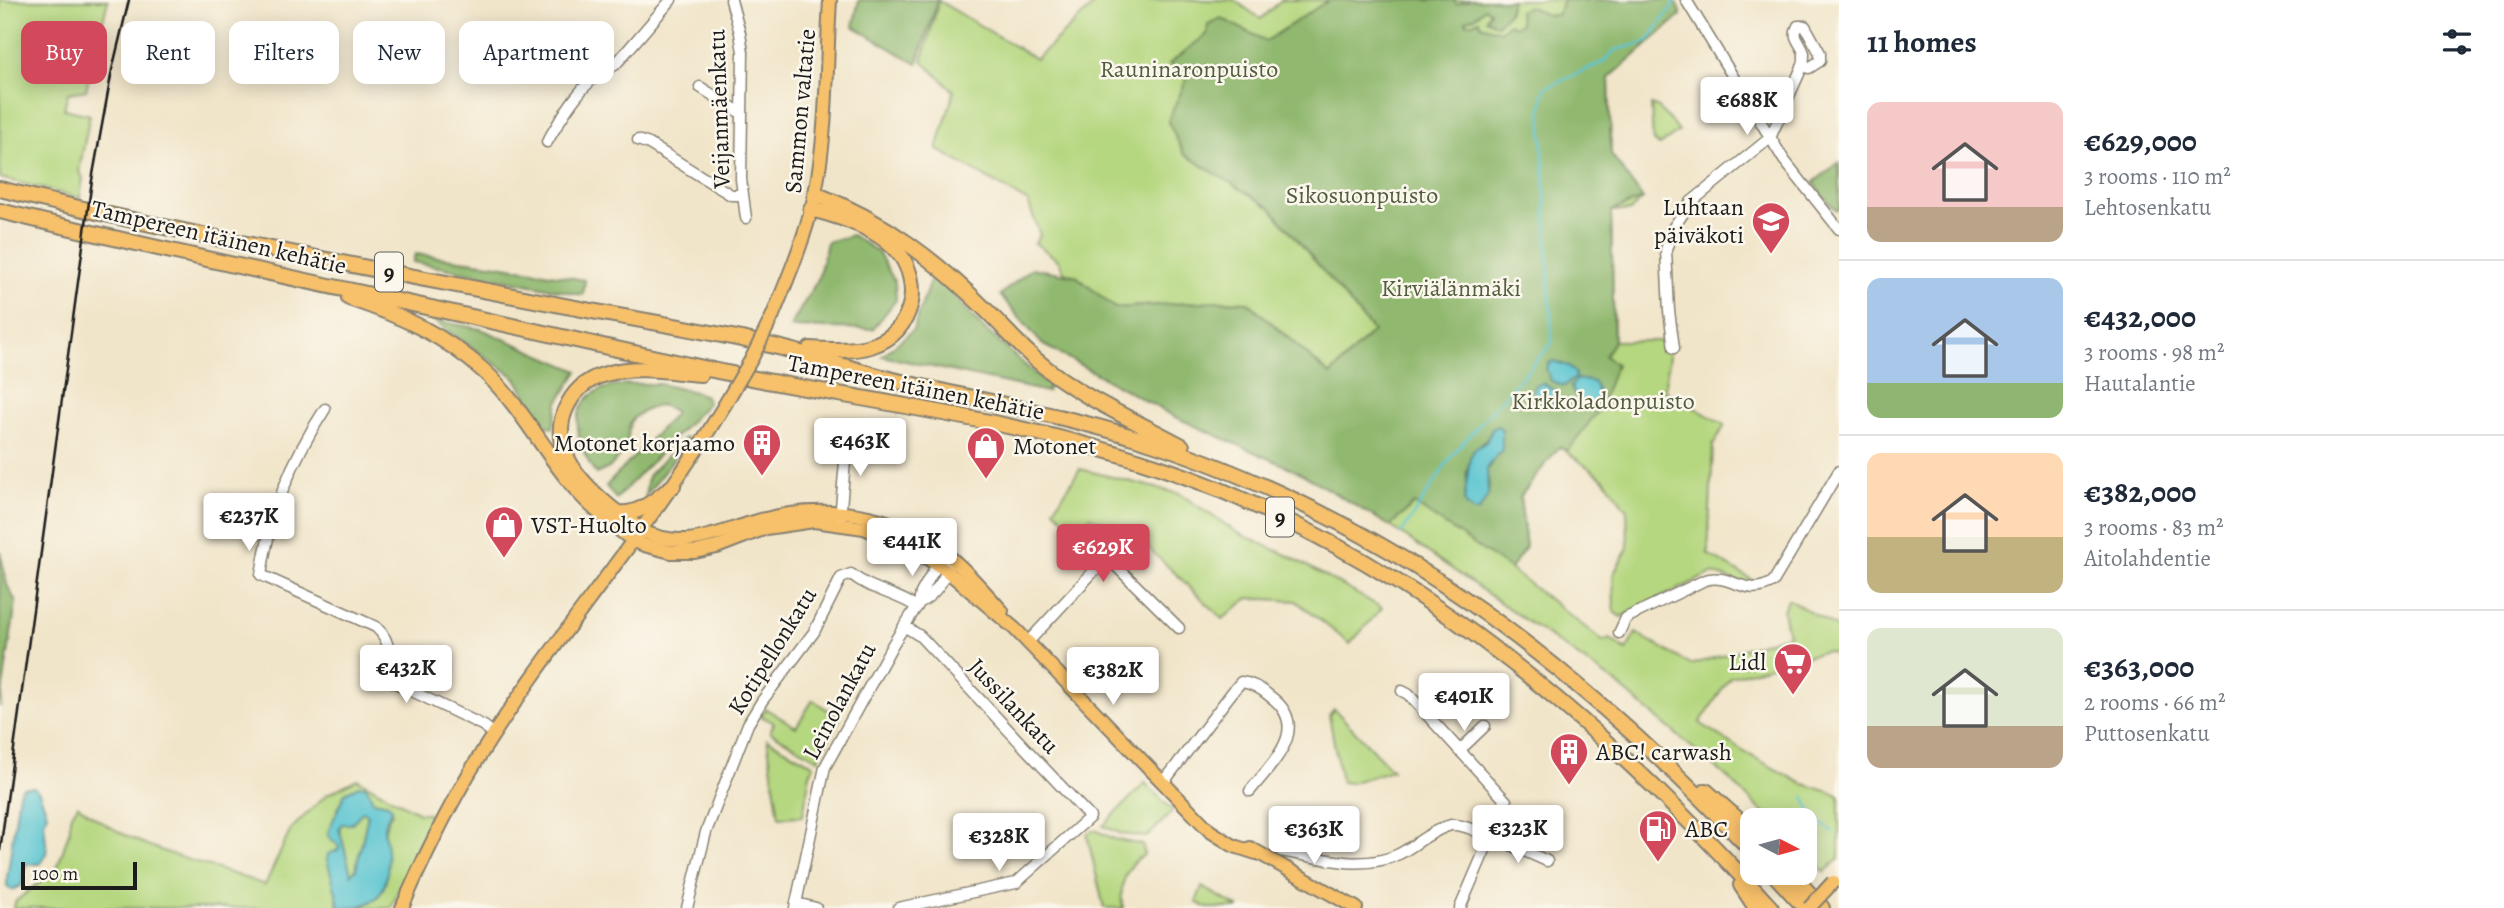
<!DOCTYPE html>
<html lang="en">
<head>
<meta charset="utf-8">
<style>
	:root { --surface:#fff; --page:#f2f2f3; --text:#1f2937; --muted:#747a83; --line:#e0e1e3; --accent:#d1495b }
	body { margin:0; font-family:Alegreya,serif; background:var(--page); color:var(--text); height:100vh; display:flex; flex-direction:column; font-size:26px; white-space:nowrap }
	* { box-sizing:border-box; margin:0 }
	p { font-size:23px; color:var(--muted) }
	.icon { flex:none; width:38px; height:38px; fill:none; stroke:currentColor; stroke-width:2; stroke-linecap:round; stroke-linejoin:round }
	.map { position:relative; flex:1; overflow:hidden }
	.sheet { display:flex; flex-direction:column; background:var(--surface); width:665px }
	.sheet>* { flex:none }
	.top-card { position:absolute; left:21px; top:21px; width:665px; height:63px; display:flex; gap:14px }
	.needle { width:46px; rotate:96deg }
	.controls { position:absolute; left:1740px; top:808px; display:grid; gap:14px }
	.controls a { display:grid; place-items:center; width:77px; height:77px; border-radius:14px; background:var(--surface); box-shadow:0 4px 18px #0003; font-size:35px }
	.scale { position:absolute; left:21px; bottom:18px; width:116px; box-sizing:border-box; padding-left:7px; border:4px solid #1c1c1c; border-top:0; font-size:19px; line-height:24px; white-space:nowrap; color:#1c1c1c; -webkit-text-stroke:5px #fbf7ec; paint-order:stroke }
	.price { position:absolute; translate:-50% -60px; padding:0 16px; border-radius:7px; background:#fff; color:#222; font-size:23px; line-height:46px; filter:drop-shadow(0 2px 4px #0008) }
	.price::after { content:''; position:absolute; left:50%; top:42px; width:21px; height:16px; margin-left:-10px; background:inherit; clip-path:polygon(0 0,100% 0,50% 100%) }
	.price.current { background:var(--accent); color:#fff }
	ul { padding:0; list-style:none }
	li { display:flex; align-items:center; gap:21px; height:175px; padding:0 28px }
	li+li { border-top:2px solid var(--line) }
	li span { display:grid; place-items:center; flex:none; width:196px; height:140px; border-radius:14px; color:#555 }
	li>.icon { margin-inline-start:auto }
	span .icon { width:84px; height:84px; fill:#fffc; stroke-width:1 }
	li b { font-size:30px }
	h2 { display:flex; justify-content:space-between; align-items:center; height:84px; padding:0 28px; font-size:30px }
	.tag { padding:0 24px; border-radius:14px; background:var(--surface); box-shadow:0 4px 18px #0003; font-size:24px; line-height:63px }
	.tag.current { background:var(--accent); color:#fff }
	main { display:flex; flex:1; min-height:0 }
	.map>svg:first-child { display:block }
</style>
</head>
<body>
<main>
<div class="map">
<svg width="1839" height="908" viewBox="0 0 1839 908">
	<rect width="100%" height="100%" fill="#fbf7ec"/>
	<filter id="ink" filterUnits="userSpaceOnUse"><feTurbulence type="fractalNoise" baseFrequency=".0143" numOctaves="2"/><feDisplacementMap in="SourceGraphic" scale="14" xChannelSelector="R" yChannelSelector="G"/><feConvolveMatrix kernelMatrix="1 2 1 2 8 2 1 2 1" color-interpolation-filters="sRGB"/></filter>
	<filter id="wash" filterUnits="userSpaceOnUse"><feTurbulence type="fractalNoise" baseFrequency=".00686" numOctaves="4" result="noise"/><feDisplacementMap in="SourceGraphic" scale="28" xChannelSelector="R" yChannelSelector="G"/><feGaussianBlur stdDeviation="1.57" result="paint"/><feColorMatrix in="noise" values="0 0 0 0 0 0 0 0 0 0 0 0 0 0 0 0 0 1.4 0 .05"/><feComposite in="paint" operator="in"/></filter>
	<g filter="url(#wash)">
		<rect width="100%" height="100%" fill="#f1e5c9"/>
		<g fill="#b5d77f" stroke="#687a4e" stroke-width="2">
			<polygon points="0,0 108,0 86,90 68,93 64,109 90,115 79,171 83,178 80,198 0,178"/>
			<polygon points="1099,0 1234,0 1261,19 1282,0 1367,0 1184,154 1271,208 1373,331 1330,375 1248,302 1216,301 1114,308 1076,276 1064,272 1059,261 1035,243 1040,235 1028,202 937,149 954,91 922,61 939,1 1036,59"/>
			<polygon points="1382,0 1675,0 1681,15 1609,78 1611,154 1643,199 1630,211 1611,211 1614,341 1666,341 1669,356 1665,391 1725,425 1713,445 1708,554 1759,584 1752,586 1712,573 1621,617 1614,612 1613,575 1628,548 1627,510 1605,480 1559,446 1520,497 1526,547 1510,569 1603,641 1610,639 1626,650 1636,633 1691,665 1788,635 1783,611 1788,599 1839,629 1839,655 1826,651 1730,677 1700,723 1744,752 1801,783 1839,795 1839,858 1825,872 1804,852 1804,821 1772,821 1726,776 1613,681 1390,526 1414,504"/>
			<polygon points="1651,105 1659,108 1679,131 1660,145 1653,142"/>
			<polygon points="1080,469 1180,494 1238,533 1291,557 1382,608 1350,644 1296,601 1248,598 1223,619 1135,535 1090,517 1077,532 1054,509"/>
			<polygon points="813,700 840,718 818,759 770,732 774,723 761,716 766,709 796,727"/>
			<polygon points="1334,709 1392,770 1351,783 1341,782 1329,715"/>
			<polygon points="767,739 814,765 810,774 803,816 779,817"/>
			<path d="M357 779 419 813H428L429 820 391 908H360C367 904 375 901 379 895 399 871 373 835 392 813L388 804 372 801 365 786H359L345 793 328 836 339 846 337 904 340 908H13L16 901 57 869 70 829V817L78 805C133 850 200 861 265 885L291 829 326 795Z"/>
			<polygon points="1145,783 1173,811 1147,837 1122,834 1103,826"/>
			<polygon points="363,811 368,815 356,869 351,874 339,828 342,824 351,824"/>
			<path d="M1095 830 1114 839 1143 845 1144 855C1126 864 1118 889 1123 908H1104L1087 835 1089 832Z"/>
			<polygon points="1202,887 1240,908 1207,908 1196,902"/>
		</g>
		<g fill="#90b86e" stroke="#566a45" stroke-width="2" fill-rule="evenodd">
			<polygon points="859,0 938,0 917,64 853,26"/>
			<path d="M1331 0H1453L1456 4 1471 0H1512L1508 13 1497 25 1486 19 1490 11 1485 8 1475 17 1466 20V23H1473L1479 20 1481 25 1500 31 1509 23 1514 26 1520 24 1519 11 1528 6 1546 15H1557L1563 0H1675L1681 15 1609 78 1611 154 1643 199 1611 211 1614 341 1605 356 1616 364 1598 411 1567 451 1559 447 1520 497 1526 547 1510 569 1414 504 1390 526 1297 471 1175 417 1042 344 1000 295 1032 268 1076 276 1115 308 1216 301 1248 302 1330 375 1373 331 1271 208 1184 154 1168 121 1188 76 1169 64 1207 34 1208 24 1221 18 1266 41 1324 3ZM1502 430 1501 453 1494 458 1486 472 1489 483 1488 495 1466 476C1468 468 1469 455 1476 448 1483 442 1487 441 1491 431Z"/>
			<polygon points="1839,162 1839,208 1836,211 1813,183"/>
			<polygon points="852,235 878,252 895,282 896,300 873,329 790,327 818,279 827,242"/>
			<polygon points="415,254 498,265 585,280 583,295 413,262"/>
			<polygon points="933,272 982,327 1049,386 1047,392 882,356 913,330"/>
			<polygon points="432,320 481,329 578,371 558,402 553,428 542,424 516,378"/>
			<path d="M659 384 695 392 706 396 707 404 616 499 606 486 674 415V411L661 405C634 412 626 419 628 448L609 468 596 474C571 438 565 391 621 385 633 383 647 384 659 384Z"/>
			<polygon points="684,438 688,439 645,497 648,476"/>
			<polygon points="0,551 7,585 16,602 0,707"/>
		</g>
		<g fill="#58c4d0" stroke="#3a7076" stroke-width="2" fill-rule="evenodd">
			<polygon points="1553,361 1569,366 1576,374 1575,378 1564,386 1551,381 1546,369 1549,363"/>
			<path d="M1577 379 1594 382 1599 396 1598 403C1586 405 1573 399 1571 386Z"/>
			<polygon points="1543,383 1557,392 1556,403 1543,403 1532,395 1534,386"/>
			<polygon points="1498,426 1502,430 1502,450 1487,467 1488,495 1479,511 1475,512 1468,507 1464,501 1470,457 1475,449 1486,442 1493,428"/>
			<path d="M359 786H365L369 791 373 801 388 804 392 808C390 816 384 820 384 828 384 836 387 843 387 851 391 890 379 908 340 908L327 860 328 854 338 850 339 846 328 836V832L345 793ZM363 811 368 815 356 869 351 874 339 828 342 824H351Z"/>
			<polygon points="23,787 34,787 39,792 47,813 44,822 47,853 40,864 27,864 23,871 22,885 12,890 7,887 7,878 19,793"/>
		</g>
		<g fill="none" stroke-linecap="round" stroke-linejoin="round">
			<g stroke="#58c4d0" stroke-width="2.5">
				<polyline points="1401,534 1452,455 1552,343 1541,110 1545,88 1603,62 1615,50 1647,42 1677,0"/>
				<polyline points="1804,797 1815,819 1833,832"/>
			</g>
		</g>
	</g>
	<g filter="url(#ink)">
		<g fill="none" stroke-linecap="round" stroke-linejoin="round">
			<g stroke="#868072" stroke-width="13">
				<g id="minor">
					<polyline points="731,0 740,33 743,52 741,179 746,218"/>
					<polyline points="1686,0 1784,160 1839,229"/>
					<polyline points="700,87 741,113"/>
					<polyline points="638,140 649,144 731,195 742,195"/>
					<path d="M547 142C562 116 585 76 615 65L671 0"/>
					<path d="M1674 348 1669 311 1666 250 1673 228 1691 202 1770 138 1803 65C1804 63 1804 55 1804 53 1801 42 1791 38 1798 26H1805L1820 53V61L1809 68 1803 66"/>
					<path d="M325 409C291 461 270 513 261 575L376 627C393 643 390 657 381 676L484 726 494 734"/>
					<polyline points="840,519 848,427"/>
					<path d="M919 603C933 596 945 581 948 565"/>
					<path d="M1619 633 1626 618 1705 580C1731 572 1745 599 1773 582L1839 471"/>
					<polyline points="1028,642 1107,557 1179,628"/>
					<polyline points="1402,691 1408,694 1506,801 1460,908"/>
					<polyline points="1459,751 1485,726"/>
					<path d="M1163 783 1234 690 1241 682C1253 683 1263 690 1271 697 1312 728 1272 763 1250 791"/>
					<polyline points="1491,841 1502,841 1547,861"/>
					<path d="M1281 851C1319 857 1361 872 1399 854 1416 845 1432 830 1451 825 1463 824 1482 832 1491 841"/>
					<polyline points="796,903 816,908"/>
					<path d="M687 908 706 832 748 724 762 701 814 632 841 578 851 574C870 590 896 593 917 607"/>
					<polyline points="795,908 825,767 893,644 919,603 921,593 931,575 938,564 950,557"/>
					<polyline points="898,908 1016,883 1090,817 920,636 904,626"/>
				</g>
			</g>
			<g stroke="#868072" stroke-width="16">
				<g id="major">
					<path d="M773 315C788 278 805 238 814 198 828 133 826 66 830 0"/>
					<path d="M642 531C684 550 711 535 751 523 810 504 879 508 932 544 959 561 980 587 1002 611"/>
					<polyline points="635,541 644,545 671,552 695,552 717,547 766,528 814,521 864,528 908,546 947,571 1015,629 1210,831 1234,846 1256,853"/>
					<polyline points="1250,848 1356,908"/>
					<path d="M402 908C422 861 445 814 471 770 548 643 648 533 724 406"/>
				</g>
			</g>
			<g stroke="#868072" stroke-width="18">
				<g id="highway">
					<path d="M0 189C184 235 370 268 555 304 630 319 707 330 782 348 822 358 861 373 902 382 980 401 1059 414 1136 438 1206 459 1274 489 1340 523 1495 604 1632 724 1752 851"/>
					<path d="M815 194C885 221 937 261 990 314 1005 329 1019 345 1035 359 1079 397 1132 419 1182 446"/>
					<path d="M0 211C146 247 293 278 440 310 542 332 644 356 746 377 890 405 1037 423 1176 473 1222 489 1267 510 1310 532 1488 623 1638 762 1771 908"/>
					<path d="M349 298C400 315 445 335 485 372 522 407 545 454 578 491 595 510 615 526 635 541"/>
					<path d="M810 349C851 352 899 353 911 302 914 287 910 269 901 256 881 229 842 217 811 209"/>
					<path d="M617 513C639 516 656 499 673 486"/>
					<path d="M642 531C604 504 539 458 568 404 577 387 591 377 610 373 638 365 672 372 701 374"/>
					<polyline points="1706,791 1752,832"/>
					<polyline points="1773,873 1805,908"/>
					<polyline points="1791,873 1822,908"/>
					<polyline points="1741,885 1756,908"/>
				</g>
			</g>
			<use href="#minor" stroke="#fff" stroke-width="10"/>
			<use href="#major" stroke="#f7c06b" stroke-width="12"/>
			<use href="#highway" stroke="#f7c06b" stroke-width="14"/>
			<polyline stroke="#1c1c1c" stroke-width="2.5" points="0,851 92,180 112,70 129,0"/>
			<g stroke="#868072" stroke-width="16" stroke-linecap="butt">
				<g id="major-bridge">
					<polyline points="724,406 752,358 773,315"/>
					<polyline points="1809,908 1833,882"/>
				</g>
			</g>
			<use href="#major-bridge" stroke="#f7c06b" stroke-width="12"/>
		</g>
	</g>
	<defs>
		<g id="school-pin" transform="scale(2.0125)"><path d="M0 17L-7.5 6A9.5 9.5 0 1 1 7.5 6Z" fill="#d1495b" stroke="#fbf7ec"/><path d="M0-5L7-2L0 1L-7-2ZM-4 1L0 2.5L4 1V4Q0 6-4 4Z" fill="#fff"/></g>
		<g id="building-pin" transform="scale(2.0125)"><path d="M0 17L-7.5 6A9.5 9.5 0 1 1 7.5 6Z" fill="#d1495b" stroke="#fbf7ec"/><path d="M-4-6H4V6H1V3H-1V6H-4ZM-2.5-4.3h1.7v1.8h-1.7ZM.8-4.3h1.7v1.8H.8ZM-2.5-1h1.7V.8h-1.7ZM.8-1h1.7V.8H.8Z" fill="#fff"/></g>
		<g id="shop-pin" transform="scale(2.0125)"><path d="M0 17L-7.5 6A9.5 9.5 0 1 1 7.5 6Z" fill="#d1495b" stroke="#fbf7ec"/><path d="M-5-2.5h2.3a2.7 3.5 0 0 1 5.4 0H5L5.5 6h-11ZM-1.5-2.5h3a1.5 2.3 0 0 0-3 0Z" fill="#fff"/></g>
		<g id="supermarket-pin" transform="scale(2.0125)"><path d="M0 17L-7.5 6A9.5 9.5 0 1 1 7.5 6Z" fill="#d1495b" stroke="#fbf7ec"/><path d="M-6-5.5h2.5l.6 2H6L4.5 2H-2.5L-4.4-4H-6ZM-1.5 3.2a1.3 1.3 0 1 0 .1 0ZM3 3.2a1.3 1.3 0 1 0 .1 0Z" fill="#fff"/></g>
		<g id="fuel-pin" transform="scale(2.0125)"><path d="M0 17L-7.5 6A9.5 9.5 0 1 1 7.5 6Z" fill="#d1495b" stroke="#fbf7ec"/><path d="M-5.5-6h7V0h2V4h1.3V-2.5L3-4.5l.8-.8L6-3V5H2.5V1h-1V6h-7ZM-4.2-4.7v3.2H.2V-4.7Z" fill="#fff"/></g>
	</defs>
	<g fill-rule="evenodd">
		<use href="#school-pin" x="1771" y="221"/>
		<use href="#building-pin" x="762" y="443"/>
		<use href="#shop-pin" x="986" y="446"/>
		<use href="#shop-pin" x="504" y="525"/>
		<use href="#supermarket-pin" x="1793" y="662"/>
		<use href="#building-pin" x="1569" y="752"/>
		<use href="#fuel-pin" x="1658" y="829"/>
	</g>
	<g text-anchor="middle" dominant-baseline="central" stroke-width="5" stroke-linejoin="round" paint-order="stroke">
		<g fill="#fbf7ec" stroke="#5f5e5a" stroke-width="2">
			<rect x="375" y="252.5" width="28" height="39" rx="5"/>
			<rect x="1266" y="497.5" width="28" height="39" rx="5"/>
		</g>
		<g font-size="23" font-weight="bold" fill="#1c1c1c">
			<text x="389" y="272">9</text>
			<text x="1280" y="517">9</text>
		</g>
		<g font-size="24" fill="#525d3f" stroke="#fbf7ec">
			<text x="1189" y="69">Rauninaronpuisto</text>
			<text x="1362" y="195">Sikosuonpuisto</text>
			<text x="1451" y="288">Kirviälänmäki</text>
			<text x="1603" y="401">Kirkkoladonpuisto</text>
		</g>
		<g font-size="24" fill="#1c1c1c" stroke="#fbf7ec">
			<text transform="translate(719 109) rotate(-92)">Veijanmäenkatu</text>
			<text transform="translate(800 111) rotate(-85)">Sammon valtatie</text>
			<text transform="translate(219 237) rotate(13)">Tampereen itäinen kehätie</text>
			<text transform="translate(916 387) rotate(11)">Tampereen itäinen kehätie</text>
			<text transform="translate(772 651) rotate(-58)">Kotipellonkatu</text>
			<text transform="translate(839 701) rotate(-62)">Leinolankatu</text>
			<text transform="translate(1014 706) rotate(47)">Jussilankatu</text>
		</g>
		<g font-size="24" fill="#1c1c1c" stroke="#fbf7ec" text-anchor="start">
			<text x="1744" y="207" text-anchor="end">Luhtaan<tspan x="1744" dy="28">päiväkoti</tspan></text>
			<text x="735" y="443" text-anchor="end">Motonet korjaamo</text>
			<text x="1013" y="446">Motonet</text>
			<text x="531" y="525">VST-Huolto</text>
			<text x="1766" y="662" text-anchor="end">Lidl</text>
			<text x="1596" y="752">ABC! carwash</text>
			<text x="1685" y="829">ABC</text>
		</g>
	</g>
</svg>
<div class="controls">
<a><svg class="needle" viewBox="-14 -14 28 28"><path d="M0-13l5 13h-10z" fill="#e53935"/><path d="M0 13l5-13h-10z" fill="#747a83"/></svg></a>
</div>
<div class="scale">100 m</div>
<b class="price" style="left:1747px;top:137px">€688K</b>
<b class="price" style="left:860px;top:478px">€463K</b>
<b class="price" style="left:249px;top:553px">€237K</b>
<b class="price" style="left:912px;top:578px">€441K</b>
<b class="price current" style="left:1103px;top:584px">€629K</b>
<b class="price" style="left:406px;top:705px">€432K</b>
<b class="price" style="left:1113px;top:707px">€382K</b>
<b class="price" style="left:1464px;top:733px">€401K</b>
<b class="price" style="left:1518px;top:865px">€323K</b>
<b class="price" style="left:1314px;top:866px">€363K</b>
<b class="price" style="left:999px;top:873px">€328K</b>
<div class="top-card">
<a class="tag current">Buy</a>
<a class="tag">Rent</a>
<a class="tag">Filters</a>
<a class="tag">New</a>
<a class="tag">Apartment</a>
</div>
</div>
<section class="sheet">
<h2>11 homes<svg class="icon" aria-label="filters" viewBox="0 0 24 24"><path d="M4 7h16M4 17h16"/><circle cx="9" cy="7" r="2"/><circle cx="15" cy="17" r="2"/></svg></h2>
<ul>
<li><span style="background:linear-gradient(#f6c9c9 75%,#b9a48a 0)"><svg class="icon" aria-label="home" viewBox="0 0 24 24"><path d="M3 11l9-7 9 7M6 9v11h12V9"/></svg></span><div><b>€629,000</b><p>3 rooms · 110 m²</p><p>Lehtosenkatu</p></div></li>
<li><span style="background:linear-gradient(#a9c7e8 75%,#8fb573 0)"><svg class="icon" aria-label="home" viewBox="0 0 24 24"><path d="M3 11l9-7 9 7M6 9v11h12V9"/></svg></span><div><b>€432,000</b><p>3 rooms · 98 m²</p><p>Hautalantie</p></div></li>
<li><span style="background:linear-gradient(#ffd9b3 60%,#c2b280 0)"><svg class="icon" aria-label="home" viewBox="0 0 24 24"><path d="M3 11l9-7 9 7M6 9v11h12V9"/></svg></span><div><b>€382,000</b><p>3 rooms · 83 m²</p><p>Aitolahdentie</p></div></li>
<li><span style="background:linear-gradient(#dfe7d0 70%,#b9a48a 0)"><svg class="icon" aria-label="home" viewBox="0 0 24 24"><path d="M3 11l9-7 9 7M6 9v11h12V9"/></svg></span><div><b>€363,000</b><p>2 rooms · 66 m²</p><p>Puttosenkatu</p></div></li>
</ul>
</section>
</main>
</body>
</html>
